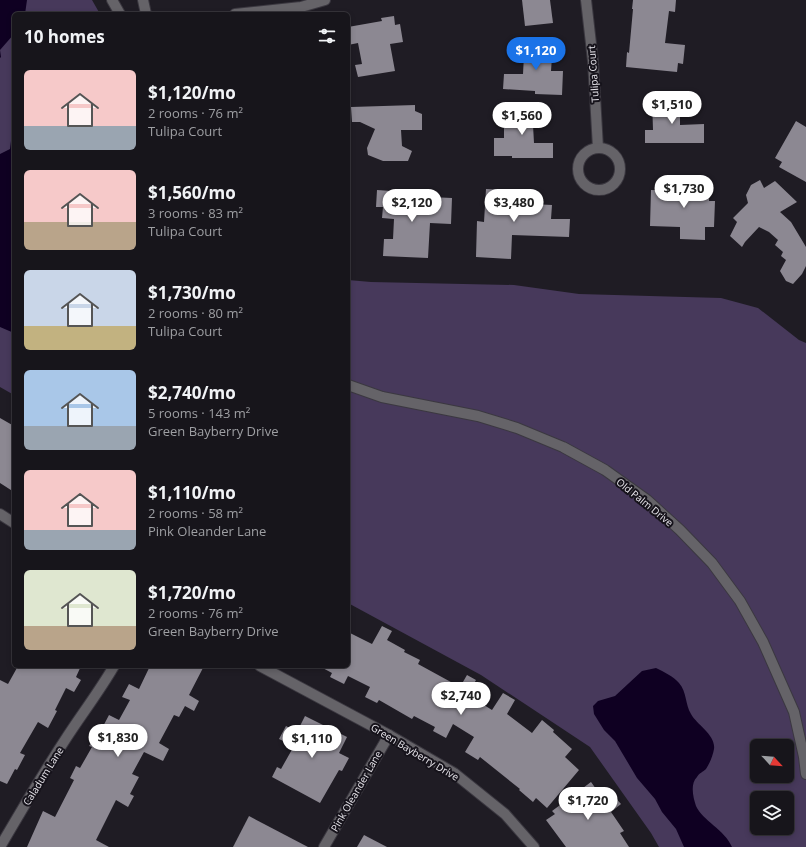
<!DOCTYPE html>
<html lang="en">
<head>
<meta charset="utf-8">
<style>
	:root { --surface:#17151b; --page:#201e24; --text:#f1f3f6; --muted:#9e9fa3; --line:#36343a; --accent:#1a73e8 }
	body { margin:0; font-family:"Open Sans",sans-serif; background:var(--page); color:var(--text); height:100vh; display:flex; flex-direction:column; font-size:15px; white-space:nowrap }
	* { box-sizing:border-box; margin:0 }
	p { font-size:13px; color:var(--muted) }
	.icon { flex:none; width:22px; height:22px; fill:none; stroke:currentColor; stroke-width:2; stroke-linecap:round; stroke-linejoin:round }
	.map { position:relative; flex:1; overflow:hidden }
	.panel { position:absolute; left:12px; top:12px; width:338px; height:656px; display:flex; flex-direction:column; background:var(--surface); border-radius:6px; box-shadow:0 2px 6px #0003,0 0 0 1px var(--line) }
	.panel>* { flex:none }
	.needle { width:26px; rotate:116deg }
	.buttons { position:absolute; left:750px; top:739px; display:grid; gap:8px }
	.buttons a { display:grid; place-items:center; width:44px; height:44px; border-radius:6px; background:var(--surface); box-shadow:0 2px 6px #0003,0 0 0 1px var(--line); font-size:20px }
	.price { position:absolute; translate:-50% -34px; padding:0 9px; border-radius:14px; background:#fff; color:#222; font-size:13px; line-height:26px; filter:drop-shadow(0 1px 2px #0008) }
	.price::after { content:''; position:absolute; left:50%; top:24px; width:12px; height:9px; margin-left:-6px; background:inherit; clip-path:polygon(0 0,100% 0,50% 100%) }
	.price.active { background:var(--accent); color:#fff }
	ul { padding:0; list-style:none }
	li { display:flex; align-items:center; gap:12px; height:100px; padding:0 12px }
	li span { display:grid; place-items:center; flex:none; width:112px; height:80px; border-radius:6px; color:#555 }
	li>.icon { margin-inline-start:auto }
	span .icon { width:48px; height:48px; fill:#fffc; stroke-width:1 }
	li b { font-size:17px }
	h2 { display:flex; justify-content:space-between; align-items:center; height:48px; padding:0 12px; font-size:17px }
	.map>svg:first-child { display:block }
</style>
</head>
<body>
<div class="map">
<svg width="806" height="847" viewBox="0 0 806 847">
	<rect width="100%" height="100%" fill="#1f1c24"/>
	<g fill="#47395b" fill-rule="evenodd">
		<polygon points="0,0 92,0 100,14 14,14 14,395 0,387"/>
		<path d="M348 280 371 282 514 285 579 294 721 298 758 308 799 340 806 343V847H659L651 833 590 747 481 675 348 603ZM757 746H787V776H757ZM757 798H787V828H757Z"/>
	</g>
	<g fill="#0f0022">
		<polygon points="0,0 27,0 25,14 14,14 14,34 0,50 1,57 0,58"/>
		<polygon points="14,137 14,333 0,327 0,154 10,149 11,141"/>
		<path d="M656 668C664 672 673 676 679 683 687 692 685 704 691 714 697 725 716 735 714 749 713 755 710 763 706 769 703 772 699 773 697 777 690 784 693 797 696 806 702 820 725 830 732 847H684L676 829 662 812 655 799 637 778 615 741 604 730 594 714 593 706 598 701 615 696 642 671Z"/>
	</g>
	<g fill="#8c8892">
		<polygon points="522,0 550,0 553,23 525,26"/>
		<polygon points="633,0 676,0 675,12 669,11 665,43 685,45 683,64 678,63 677,72 626,67 627,52 629,53 633,9 632,9"/>
		<polygon points="394,16 395,25 400,24 403,42 390,44 395,71 358,77 355,65 362,64 358,43 348,45 348,27 382,21 381,18"/>
		<polygon points="515,42 553,43 551,71 563,71 562,95 535,94 535,91 503,89 504,74 523,74 524,55 515,55"/>
		<polygon points="652,99 680,99 680,125 704,124 704,143 645,143 645,130 653,130"/>
		<polygon points="415,105 415,111 422,114 422,130 401,130 402,146 412,151 408,161 383,161 368,155 367,148 375,129 360,122 352,122 351,107"/>
		<polygon points="543,109 543,125 533,125 534,143 553,143 553,158 512,158 512,156 494,156 494,138 504,138 504,110"/>
		<polygon points="796,121 806,127 806,182 779,167 782,162 775,158"/>
		<polygon points="683,179 709,180 709,201 715,201 714,227 705,227 705,240 680,239 680,227 650,226 651,190 683,191"/>
		<polygon points="760,180 764,188 775,181 797,202 780,212 791,222 806,247 806,266 802,274 793,284 786,281 780,271 786,260 781,256 783,252 775,245 778,240 769,232 759,227 745,242 742,247 730,236 737,222 733,218 748,203 746,195 751,185"/>
		<polygon points="486,189 513,190 513,196 533,197 532,204 552,205 551,219 570,219 569,237 512,235 511,259 476,257 477,221 484,222"/>
		<polygon points="377,190 406,192 405,204 430,205 430,197 452,198 451,224 430,223 428,258 383,256 384,239 393,239 394,219 382,218 383,207 376,207"/>
		<polygon points="0,418 14,426 14,492 0,483"/>
		<polygon points="382,626 392,631 387,640 405,650 404,652 420,660 418,664 460,687 467,675 476,680 468,695 492,710 503,693 515,700 507,714 532,733 542,720 554,730 553,732 572,749 565,757 579,770 547,808 536,798 533,802 519,790 520,789 480,757 478,760 465,752 474,737 453,724 446,738 433,731 435,727 414,716 412,719 379,700 377,703 365,697 370,687 348,676 344,684 330,677 332,673 319,666 348,666 348,632 372,644"/>
		<polygon points="18,666 81,666 76,677 81,680 74,692 66,688 55,710 57,711 48,728 38,722 20,753 25,755 17,770 15,769 7,784 0,781 0,680 8,684"/>
		<polygon points="150,666 204,666 189,695 199,701 194,711 185,706 179,717 174,715 159,743 169,749 163,761 144,752 132,774 139,777 130,794 134,796 128,807 116,800 96,840 109,847 27,847 43,811 55,817 74,780 70,778 76,766 80,768 92,747 89,746 97,733 99,734 109,715 119,720 130,700 122,697 129,684 139,689"/>
		<polygon points="305,716 347,737 339,753 349,758 342,771 339,770 320,803 272,777 277,767 281,769 294,746 279,739 286,726 297,732"/>
		<polygon points="591,782 604,800 612,794 621,804 611,812 624,831 620,833 629,847 566,847 546,820 555,814 552,811"/>
		<polygon points="249,816 308,847 233,847"/>
		<polygon points="364,835 387,847 357,847"/>
	</g>
	<g fill="none" stroke-linecap="round" stroke-linejoin="round">
		<g stroke="#3b3840" stroke-width="12">
			<g id="street">
				<polyline points="112,0 120,14"/>
				<polyline points="143,0 146,14"/>
				<polyline points="586,0 593,61 598,148"/>
				<polyline points="235,14 301,7 325,0"/>
				<circle cx="599" cy="169" r="21"/>
				<polyline points="348,385 382,397 478,416 517,428 563,447 605,470 647,500 680,530 712,563 740,601 763,642 794,712 804,757 806,774"/>
				<polyline points="0,514 14,523"/>
				<polyline points="260,666 389,735 454,773 505,814 534,847"/>
				<path d="M0 847C21 811 42 775 65 740 81 715 99 692 114 666"/>
				<polyline points="324,847 389,735"/>
			</g>
		</g>
		<use href="#street" stroke="#656368" stroke-width="10"/>
	</g>
	<g text-anchor="middle" dominant-baseline="central" stroke-width="4" stroke-linejoin="round" paint-order="stroke">
		<g font-size="10" fill="#e9e7ed" stroke="#16131b">
			<text transform="translate(593 74) rotate(-94)">Tulipa Court</text>
			<text transform="translate(645 502) rotate(39)">Old Palm Drive</text>
			<text transform="translate(415 752) rotate(31)">Green Bayberry Drive</text>
			<text transform="translate(43 776) rotate(-58)">Caladum Lane</text>
			<text transform="translate(356 791) rotate(-60)">Pink Oleander Lane</text>
		</g>
	</g>
</svg>
<div class="buttons">
<a><svg class="needle" viewBox="-14 -14 28 28"><path d="M0-13l5 13h-10z" fill="#e53935"/><path d="M0 13l5-13h-10z" fill="#9e9fa3"/></svg></a>
<a><svg class="icon" aria-label="layers" viewBox="0 0 24 24"><path d="M12 4l9 5-9 5-9-5zM3 14l9 5 9-5"/></svg></a>
</div>
<b class="price active" style="left:536px;top:71px">$1,120</b>
<b class="price" style="left:672px;top:125px">$1,510</b>
<b class="price" style="left:522px;top:136px">$1,560</b>
<b class="price" style="left:684px;top:209px">$1,730</b>
<b class="price" style="left:412px;top:223px">$2,120</b>
<b class="price" style="left:514px;top:223px">$3,480</b>
<b class="price" style="left:461px;top:716px">$2,740</b>
<b class="price" style="left:118px;top:758px">$1,830</b>
<b class="price" style="left:312px;top:759px">$1,110</b>
<b class="price" style="left:588px;top:821px">$1,720</b>
<section class="panel">
<h2>10 homes<svg class="icon" aria-label="filters" viewBox="0 0 24 24"><path d="M4 7h16M4 17h16"/><circle cx="9" cy="7" r="2"/><circle cx="15" cy="17" r="2"/></svg></h2>
<ul>
<li><span style="background:linear-gradient(#f6c9c9 70%,#9aa5b1 0)"><svg class="icon" aria-label="home" viewBox="0 0 24 24"><path d="M3 11l9-7 9 7M6 9v11h12V9"/></svg></span><div><b>$1,120/mo</b><p>2 rooms · 76 m²</p><p>Tulipa Court</p></div></li>
<li><span style="background:linear-gradient(#f6c9c9 65%,#b9a48a 0)"><svg class="icon" aria-label="home" viewBox="0 0 24 24"><path d="M3 11l9-7 9 7M6 9v11h12V9"/></svg></span><div><b>$1,560/mo</b><p>3 rooms · 83 m²</p><p>Tulipa Court</p></div></li>
<li><span style="background:linear-gradient(#c9d6e8 70%,#c2b280 0)"><svg class="icon" aria-label="home" viewBox="0 0 24 24"><path d="M3 11l9-7 9 7M6 9v11h12V9"/></svg></span><div><b>$1,730/mo</b><p>2 rooms · 80 m²</p><p>Tulipa Court</p></div></li>
<li><span style="background:linear-gradient(#a9c7e8 70%,#9aa5b1 0)"><svg class="icon" aria-label="home" viewBox="0 0 24 24"><path d="M3 11l9-7 9 7M6 9v11h12V9"/></svg></span><div><b>$2,740/mo</b><p>5 rooms · 143 m²</p><p>Green Bayberry Drive</p></div></li>
<li><span style="background:linear-gradient(#f6c9c9 75%,#9aa5b1 0)"><svg class="icon" aria-label="home" viewBox="0 0 24 24"><path d="M3 11l9-7 9 7M6 9v11h12V9"/></svg></span><div><b>$1,110/mo</b><p>2 rooms · 58 m²</p><p>Pink Oleander Lane</p></div></li>
<li><span style="background:linear-gradient(#dfe7d0 70%,#b9a48a 0)"><svg class="icon" aria-label="home" viewBox="0 0 24 24"><path d="M3 11l9-7 9 7M6 9v11h12V9"/></svg></span><div><b>$1,720/mo</b><p>2 rooms · 76 m²</p><p>Green Bayberry Drive</p></div></li>
</ul>
</section>
</div>
</body>
</html>
